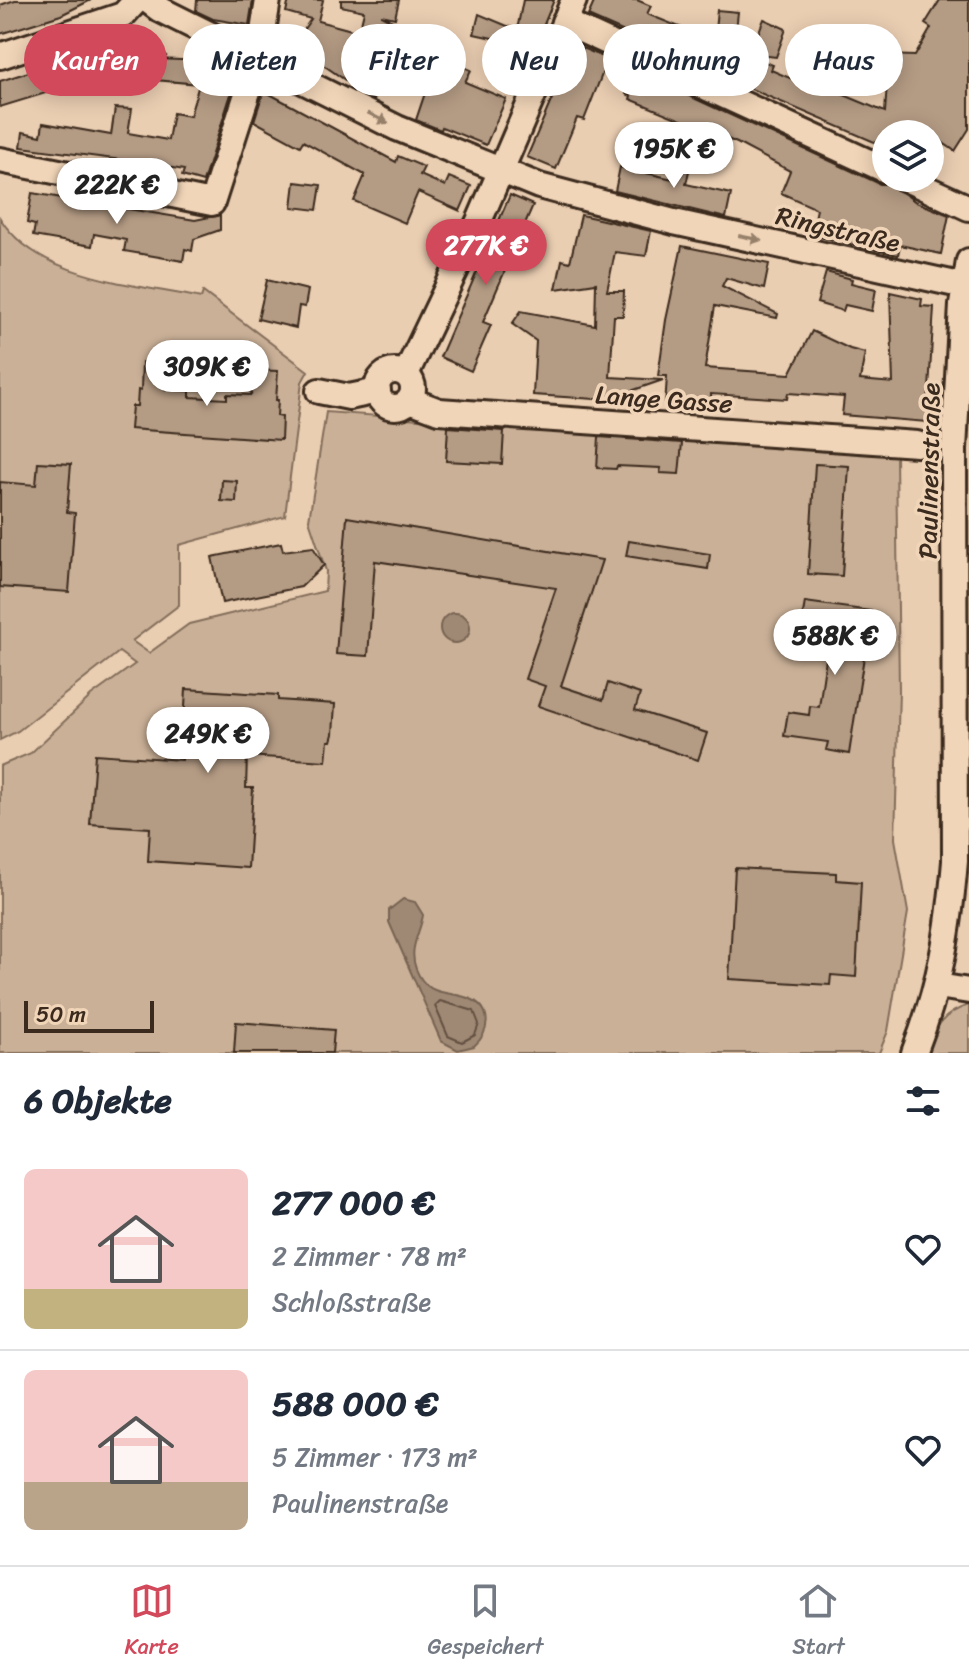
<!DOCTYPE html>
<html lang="de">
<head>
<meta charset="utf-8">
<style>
	:root { --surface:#fff; --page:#f2f2f3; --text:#1f2937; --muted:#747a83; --line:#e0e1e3; --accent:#d1495b }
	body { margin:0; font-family:Sriracha,sans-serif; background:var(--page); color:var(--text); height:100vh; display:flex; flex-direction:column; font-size:30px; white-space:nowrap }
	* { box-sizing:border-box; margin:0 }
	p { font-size:26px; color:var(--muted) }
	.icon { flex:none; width:44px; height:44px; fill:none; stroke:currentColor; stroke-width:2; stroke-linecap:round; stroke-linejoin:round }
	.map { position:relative; height:1053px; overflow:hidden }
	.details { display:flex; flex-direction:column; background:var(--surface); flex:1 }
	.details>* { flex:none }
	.hud { position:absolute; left:24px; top:24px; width:922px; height:72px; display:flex; gap:16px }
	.tools { position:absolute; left:872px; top:120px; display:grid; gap:16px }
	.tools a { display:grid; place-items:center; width:72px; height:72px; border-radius:50%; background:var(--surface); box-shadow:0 4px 20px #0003; font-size:40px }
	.scale { position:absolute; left:24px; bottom:20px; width:130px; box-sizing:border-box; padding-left:8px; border:4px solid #3b2a1e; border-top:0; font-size:22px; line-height:28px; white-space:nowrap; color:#3b2a1e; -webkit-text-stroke:6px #f1d5b8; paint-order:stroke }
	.price { position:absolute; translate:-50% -68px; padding:0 18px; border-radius:28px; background:#fff; color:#222; font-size:26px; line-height:52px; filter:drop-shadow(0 2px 4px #0008) }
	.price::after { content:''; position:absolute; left:50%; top:48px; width:24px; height:18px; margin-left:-12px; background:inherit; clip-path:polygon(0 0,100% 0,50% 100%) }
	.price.selected { background:var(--accent); color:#fff }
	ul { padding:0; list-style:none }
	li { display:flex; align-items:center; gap:24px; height:200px; padding:0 24px }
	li+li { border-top:2px solid var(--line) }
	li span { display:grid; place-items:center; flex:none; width:224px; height:160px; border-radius:12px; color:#555 }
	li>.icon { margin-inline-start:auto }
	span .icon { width:96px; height:96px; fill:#fffc; stroke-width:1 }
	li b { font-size:34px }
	h2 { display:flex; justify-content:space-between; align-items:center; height:96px; padding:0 24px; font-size:34px }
	.chip { padding:0 28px; border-radius:36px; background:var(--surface); box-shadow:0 4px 20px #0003; font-size:28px; line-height:72px }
	.chip.selected { background:var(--accent); color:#fff }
	.tabs { display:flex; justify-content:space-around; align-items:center; height:112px; border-top:2px solid var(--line); background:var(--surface); font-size:22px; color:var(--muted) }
	.tabs a { display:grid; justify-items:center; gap:4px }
	.tabs .selected { color:var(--accent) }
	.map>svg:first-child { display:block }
</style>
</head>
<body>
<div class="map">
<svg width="969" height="1053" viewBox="0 0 969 1053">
	<rect width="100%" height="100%" fill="#eaceb2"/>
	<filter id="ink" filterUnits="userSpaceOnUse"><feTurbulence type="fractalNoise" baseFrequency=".0125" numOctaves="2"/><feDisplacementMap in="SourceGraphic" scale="16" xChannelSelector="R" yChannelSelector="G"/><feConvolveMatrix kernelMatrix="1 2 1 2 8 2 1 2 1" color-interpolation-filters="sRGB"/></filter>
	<g filter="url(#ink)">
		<g fill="#cab097" stroke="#826d5a" stroke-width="2">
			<path d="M0 218C37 279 136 284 201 298L203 292 308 371 302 382 285 516 179 545V605L132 641 149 653 189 624 325 591 326 571 309 520 326 412 896 455 899 690 895 839 908 912 888 1031 879 1053H0V766L31 753 91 696 135 664 119 652 18 731 0 740Z"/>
			<path d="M969 1005V1053H924C935 1028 942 1013 969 1005Z"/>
		</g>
		<g fill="#9f8974" stroke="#776352" stroke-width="2">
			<circle cx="455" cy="628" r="15"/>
			<path d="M403 899 415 902 423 915C420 934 408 948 416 969 428 1000 451 989 473 1000 493 1011 489 1033 474 1046L458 1050 441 1041 389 922V910Z"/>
		</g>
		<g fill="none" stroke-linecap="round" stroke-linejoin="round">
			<polygon stroke="#635040" stroke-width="2" points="440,1001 474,1011 479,1024 475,1035 462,1042 448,1036 435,1006"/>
		</g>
		<g fill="#b49b84" stroke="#3b2a1e" stroke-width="2">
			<polygon points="15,0 91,0 61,15 0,34 0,5"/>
			<polygon points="197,0 253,0 249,25 213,19 196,11"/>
			<polygon points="289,0 323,0 318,21 359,32 364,11 341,6 341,0 399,0 395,18 381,15 394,22 392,29 403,27 419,36 421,44 424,46 418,60 399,52 401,42 370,35 357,53 373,65 368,72 382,82 374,100 293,44 311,19 286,12"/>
			<polygon points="523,0 554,0 538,39 541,40 537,47 534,47 518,76 506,71 509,64 498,59 506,41 474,34 479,14 517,30"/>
			<polygon points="595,0 637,0 651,6 647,14 714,41 717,10 738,12 731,79 588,16"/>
			<polygon points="940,0 969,0 969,129 955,151 930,134 886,134 886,147 737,83 749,56 773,65 771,70 799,82 801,77 885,112 888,69 884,68 885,55 915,56 931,28 925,24"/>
			<polygon points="764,19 786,29 776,57 750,54"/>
			<polygon points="127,41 128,44 135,42 138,53 167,56 0,107 0,81"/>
			<polygon points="812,44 827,46 825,64 809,62"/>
			<polygon points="575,45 608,59 584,120 577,118 556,169 527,157"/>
			<polygon points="425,51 471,70 465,82 506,99 486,145 442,127 441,130 416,120 428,84 414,77"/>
			<polygon points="157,59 205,61 238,72 203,182 182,176 184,170 145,163 21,147 23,132 41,136 43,123 111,135 115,108 132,109 128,133 168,140 173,113 190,116 199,84 155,80"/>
			<polygon points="635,71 880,184 891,184 916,202 949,215 941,254 900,245 898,255 819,237 821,225 814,223 817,209 781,193 790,171 737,143 630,99 631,96 626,94"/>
			<polygon points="265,87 266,92 396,162 398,156 424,167 420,175 445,186 449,177 471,186 460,211 418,192 405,223 354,201 365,175 303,141 300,146 254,121"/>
			<polygon points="679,154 692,158 686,184 731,194 726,218 615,191 620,167 673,179"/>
			<polygon points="295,182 321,185 317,210 292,207"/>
			<polygon points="32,193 195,220 220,215 220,230 194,239 192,251 185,249 183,261 124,251 126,240 94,234 92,246 33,236 35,225 27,223"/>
			<polygon points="510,195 533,205 483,322 491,325 471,371 440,357"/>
			<polygon points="581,215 651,231 646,256 615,252 607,291 624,291 623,316 614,316 610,377 663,380 628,392 627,401 533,395 536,341 512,324 521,311 595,325 596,283 556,289 562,260 570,262"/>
			<polygon points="682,246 769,264 764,289 726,278 722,286 778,314 777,318 715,306 705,368 790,374 812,331 850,349 865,353 860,380 893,383 890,292 922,299 921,306 934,307 927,422 842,415 844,397 788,393 787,399 711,394 711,400 697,399 697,408 665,406 667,376 658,376 666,320"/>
			<polygon points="826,272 852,279 851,283 876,289 872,311 845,305 843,311 817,303"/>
			<polygon points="267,280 308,290 305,307 299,306 296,328 258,319"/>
			<polygon points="142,362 167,364 165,389 190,391 190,397 227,399 227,394 251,395 254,370 278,371 276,400 278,400 277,416 282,417 281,440 130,429 132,406 137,406 138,390 141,391"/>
			<polygon points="448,427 504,431 502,464 446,461"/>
			<polygon points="599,437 682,443 679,474 660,473 661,468 617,466 616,469 597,468"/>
			<polygon points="38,462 71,464 67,512 75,513 69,592 0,587 0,482 36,485"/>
			<polygon points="815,464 849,466 842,576 808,574"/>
			<polygon points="222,480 237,481 236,502 221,501"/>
			<polygon points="347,517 602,560 561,686 603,700 608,683 640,694 635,710 707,733 698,760 538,706 545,686 525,679 556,588 375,561 368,656 336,654"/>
			<polygon points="629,541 710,554 708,569 626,556"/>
			<polygon points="281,543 283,551 313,547 324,565 301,587 222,603 212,557"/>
			<polygon points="805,602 871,611 849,754 826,750 828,742 784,736 788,712 809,715 810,706 819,707 829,638 821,637 822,628 801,625"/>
			<polygon points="186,689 278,695 278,700 335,704 333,734 331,741 328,741 326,761 247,756 246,788 253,788 248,868 148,861 150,828 90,824 95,754 182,760"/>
			<polygon points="735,868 836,873 836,880 861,882 856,977 831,975 830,985 729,979"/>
			<polygon points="236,1022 334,1030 332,1053 234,1053"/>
		</g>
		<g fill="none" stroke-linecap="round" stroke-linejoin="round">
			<g stroke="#3b2a1e" stroke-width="30">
				<g id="minor">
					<polyline points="147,0 159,9 397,128 539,186 674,222 969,287"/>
					<polyline points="564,22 886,170"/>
					<polyline points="0,56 123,15 137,0"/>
					<polyline points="0,160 212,203 259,57 268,0"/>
					<polyline points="904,178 969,208"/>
					<circle cx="395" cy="389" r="18"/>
					<polyline points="406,374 480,219 574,0"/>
					<polyline points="319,391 349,397 378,391"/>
					<polyline points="410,400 439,411 917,444"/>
					<polyline points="938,986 969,991"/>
					<path d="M914 1053C940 986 949 932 955 861L954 449 962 305 969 261"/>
				</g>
			</g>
			<use href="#minor" stroke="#f1d5b8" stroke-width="24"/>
		</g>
		<defs><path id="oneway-solid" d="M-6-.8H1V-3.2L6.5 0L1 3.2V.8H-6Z" transform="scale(2)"/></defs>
		<g fill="#96806b">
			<use href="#oneway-solid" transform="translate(378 118) rotate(27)"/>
			<use href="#oneway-solid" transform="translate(750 238) rotate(12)"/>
		</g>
	</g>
	<g text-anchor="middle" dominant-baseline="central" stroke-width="7" stroke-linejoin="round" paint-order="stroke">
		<g font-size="26" fill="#3b2a1e" stroke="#f1d5b8">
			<text transform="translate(838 229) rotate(13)">Ringstraße</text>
			<text transform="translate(664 399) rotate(4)">Lange Gasse</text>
			<text transform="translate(929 471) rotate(-89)">Paulinenstraße</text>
		</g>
	</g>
</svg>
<div class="tools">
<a><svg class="icon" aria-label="layers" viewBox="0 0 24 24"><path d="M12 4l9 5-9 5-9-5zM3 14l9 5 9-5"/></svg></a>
</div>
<div class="scale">50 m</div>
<b class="price" style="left:674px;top:190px">195K €</b>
<b class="price" style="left:117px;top:226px">222K €</b>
<b class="price selected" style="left:486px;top:287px">277K €</b>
<b class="price" style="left:207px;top:408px">309K €</b>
<b class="price" style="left:835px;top:677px">588K €</b>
<b class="price" style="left:208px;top:775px">249K €</b>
<div class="hud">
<a class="chip selected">Kaufen</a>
<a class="chip">Mieten</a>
<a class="chip">Filter</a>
<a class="chip">Neu</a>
<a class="chip">Wohnung</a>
<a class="chip">Haus</a>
</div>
</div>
<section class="details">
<h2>6 Objekte<svg class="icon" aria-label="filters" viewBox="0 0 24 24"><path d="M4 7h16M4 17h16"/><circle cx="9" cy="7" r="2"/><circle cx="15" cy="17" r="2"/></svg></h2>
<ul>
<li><span style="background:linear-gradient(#f6c9c9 75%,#c2b280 0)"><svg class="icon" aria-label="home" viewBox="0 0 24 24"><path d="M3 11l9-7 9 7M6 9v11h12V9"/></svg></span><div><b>277 000 €</b><p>2 Zimmer · 78 m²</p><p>Schloßstraße</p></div><svg class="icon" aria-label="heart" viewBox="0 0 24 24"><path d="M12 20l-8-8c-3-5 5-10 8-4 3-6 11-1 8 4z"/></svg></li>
<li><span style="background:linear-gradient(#f6c9c9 70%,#b9a48a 0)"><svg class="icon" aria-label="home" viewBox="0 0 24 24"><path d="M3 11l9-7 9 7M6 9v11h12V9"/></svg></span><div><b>588 000 €</b><p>5 Zimmer · 173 m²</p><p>Paulinenstraße</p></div><svg class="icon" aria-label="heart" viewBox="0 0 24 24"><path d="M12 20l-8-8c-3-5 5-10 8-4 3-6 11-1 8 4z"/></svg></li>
</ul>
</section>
<nav class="tabs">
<a class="selected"><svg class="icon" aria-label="map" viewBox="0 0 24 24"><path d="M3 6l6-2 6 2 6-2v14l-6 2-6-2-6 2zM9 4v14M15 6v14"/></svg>Karte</a>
<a><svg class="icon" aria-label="saved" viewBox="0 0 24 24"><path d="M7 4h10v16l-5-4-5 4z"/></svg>Gespeichert</a>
<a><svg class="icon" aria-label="home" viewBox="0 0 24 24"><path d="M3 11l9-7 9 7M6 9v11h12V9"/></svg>Start</a>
</nav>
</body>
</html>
